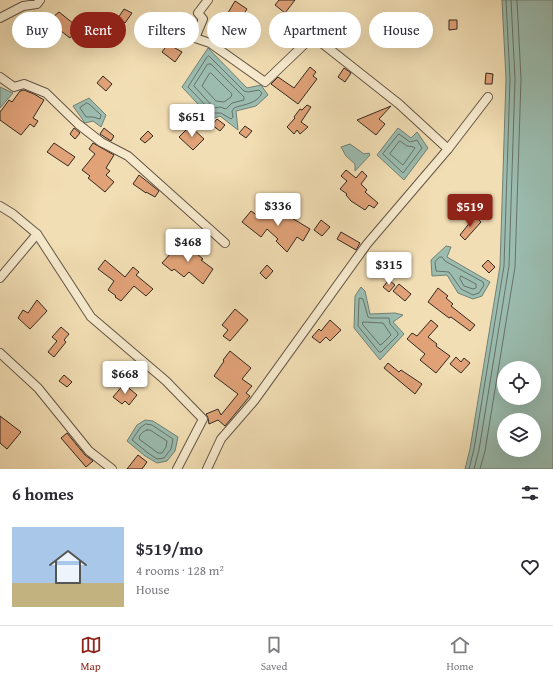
<!DOCTYPE html>
<html lang="en">
<head>
<meta charset="utf-8">
<style>
	:root { --surface:#fff; --page:#f2f2f3; --text:#2b2b33; --muted:#7c7c81; --line:#e1e1e2; --accent:#8f2418 }
	body { margin:0; font-family:"Gentium Book Plus",serif; background:var(--page); color:var(--text); height:100vh; display:flex; flex-direction:column; font-size:15px; white-space:nowrap }
	* { box-sizing:border-box; margin:0 }
	p { font-size:13px; color:var(--muted) }
	.icon { flex:none; width:22px; height:22px; fill:none; stroke:currentColor; stroke-width:2; stroke-linecap:round; stroke-linejoin:round }
	.map { position:relative; height:469px; overflow:hidden }
	.panel { display:flex; flex-direction:column; background:var(--surface); flex:1 }
	.panel>* { flex:none }
	.hud { position:absolute; left:12px; top:12px; width:529px; height:36px; display:flex; gap:8px }
	.fabs { position:absolute; left:497px; top:361px; display:grid; gap:8px }
	.fabs a { display:grid; place-items:center; width:44px; height:44px; border-radius:50%; background:var(--surface); box-shadow:0 4px 16px #0002; font-size:20px }
	.price { position:absolute; translate:-50% -34px; padding:0 9px; border-radius:4px; background:#fff; color:#222; font-size:13px; line-height:26px; filter:drop-shadow(0 1px 2px #0008) }
	.price::after { content:''; position:absolute; left:50%; top:24px; width:12px; height:9px; margin-left:-6px; background:inherit; clip-path:polygon(0 0,100% 0,50% 100%) }
	.price.current { background:var(--accent); color:#fff }
	ul { padding:0; list-style:none }
	li { display:flex; align-items:center; gap:12px; height:100px; padding:0 12px }
	li+li { border-top:1px solid var(--line) }
	li span { display:grid; place-items:center; flex:none; width:112px; height:80px; border-radius:0px; color:#555 }
	li>.icon { margin-inline-start:auto }
	span .icon { width:48px; height:48px; fill:#fffc; stroke-width:1 }
	li b { font-size:17px }
	h2 { display:flex; justify-content:space-between; align-items:center; height:48px; padding:0 12px; font-size:17px }
	.pill { padding:0 14px; border-radius:18px; background:var(--surface); box-shadow:0 4px 16px #0002; font-size:14px; line-height:36px }
	.pill.current { background:var(--accent); color:#fff }
	.menu { display:flex; justify-content:space-around; align-items:center; height:56px; border-top:1px solid var(--line); background:var(--surface); font-size:11px; color:var(--muted) }
	.menu a { display:grid; justify-items:center; gap:2px }
	.menu .current { color:var(--accent) }
	.map>svg:first-child { display:block }
</style>
</head>
<body>
<div class="map">
<svg width="553" height="469" viewBox="0 0 553 469">
	<rect width="100%" height="100%" fill="#f2deb4"/>
	<filter id="stains"><feTurbulence type="fractalNoise" baseFrequency=".005" numOctaves="4"/><feColorMatrix values="0 0 0 0 .2 0 0 0 0 .09 0 0 0 0 .02 0 0 0 .5 -.17"/></filter>
	<radialGradient id="worn" r=".72"><stop offset=".6" stop-color="#630" stop-opacity="0"/><stop offset="1" stop-color="#630" stop-opacity=".3"/></radialGradient>
	<g fill="#9bbcaf" stroke="#718176" fill-rule="evenodd">
		<path d="M502 0H553V469H465L470 449 500 266 506 79ZM504 368H534V398H504ZM504 420H534V450H504Z"/>
		<polygon points="208,48 247,88 261,85 268,95 256,106 236,111 238,130 220,116 212,119 182,87"/>
		<polygon points="0,87 13,93 0,108"/>
		<polygon points="89,98 106,115 101,127 93,121 85,123 73,106"/>
		<polygon points="398,128 411,138 417,132 428,148 404,180 377,155"/>
		<polygon points="350,144 364,154 369,153 370,155 355,171 355,164 346,156 341,147"/>
		<polygon points="446,246 451,247 447,257 490,282 482,296 473,299 458,293 447,275 432,276 431,260"/>
		<polygon points="361,287 365,291 370,314 395,313 403,315 393,322 404,334 380,360 354,328 355,296"/>
		<polygon points="145,420 153,421 178,437 175,451 167,461 157,463 145,456 127,441 137,425"/>
	</g>
	<g fill="none" stroke-linecap="round" stroke-linejoin="round">
		<g stroke="#677268" stroke-width="1">
			<path d="M209 56 244 91 248 92 259 90 262 93C257 104 244 104 234 108L232 111 233 117 231 119 221 113H213L188 87 207 57Z"/>
			<polygon points="208,64 211,64 244,97 244,100 232,103 226,109 220,107 214,108 194,86"/>
			<polygon points="211,73 232,94 231,97 224,102 216,101 202,86 209,74"/>
			<polygon points="87,103 89,104 101,115 100,119 93,117 86,117 80,108"/>
			<polygon points="399,134 410,142 417,140 422,148 403,173 383,154"/>
			<polygon points="400,141 407,146 414,147 415,148 403,165 390,154"/>
			<polygon points="440,257 442,257 445,261 483,282 484,285 479,293 473,295 461,289 449,272 436,271 435,262"/>
			<polygon points="461,276 476,284 476,288 473,289 464,286 460,279"/>
			<polygon points="360,298 363,299 368,317 371,318 389,318 390,324 398,333 398,335 381,352 379,352 358,326 359,300"/>
			<polygon points="363,322 383,323 391,335 382,344 380,345 363,325"/>
			<polygon points="146,424 152,425 173,439 171,449 164,458 157,459 148,453 132,440 140,428"/>
			<path d="M147 430H150L167 441 166 447 162 453H158L139 439C139 435 143 431 147 430Z"/>
			<polyline points="469,469 474,449 504,266 510,79 506,0"/>
			<polyline points="474,469 479,450 509,266 515,79 511,0"/>
			<polyline points="480,469 485,451 515,267 521,79 517,0"/>
		</g>
	</g>
	<g fill="#e1a278" stroke="#332921">
		<polygon points="279,0 295,0 285,13 275,5"/>
		<polygon points="235,1 247,9 233,30 222,23"/>
		<polygon points="124,9 132,13 125,23 118,18"/>
		<polygon points="59,12 74,24 71,28 75,31 70,38 61,31 58,33 47,22"/>
		<polygon points="350,15 357,21 351,29 343,23"/>
		<polygon points="191,19 196,23 191,31 185,27"/>
		<polygon points="449,20 457,20 457,29 449,30"/>
		<polygon points="168,44 182,52 175,62 162,52"/>
		<polygon points="310,67 316,72 313,76 317,79 298,104 271,84 278,77 294,88"/>
		<polygon points="344,68 351,73 345,82 338,77"/>
		<polygon points="486,73 493,74 492,84 485,84"/>
		<polygon points="103,76 112,84 106,91 97,83"/>
		<polygon points="24,90 34,94 44,100 33,118 38,121 34,127 30,124 21,135 0,120 0,112 9,100 12,102 20,91"/>
		<polygon points="307,105 311,107 301,122 308,127 300,134 297,130 294,134 287,127 295,118 294,117 300,109 302,110"/>
		<polygon points="391,106 379,119 385,124 376,135 357,120"/>
		<polygon points="217,119 225,125 220,131 212,125"/>
		<polygon points="190,126 204,139 193,150 179,137"/>
		<polygon points="245,126 252,131 246,138 239,133"/>
		<polygon points="74,128 80,133 75,139 70,134"/>
		<polygon points="104,128 114,136 111,141 100,134"/>
		<polygon points="148,131 153,136 145,143 140,139"/>
		<polygon points="54,143 75,157 68,166 47,152"/>
		<polygon points="93,143 114,155 106,168 110,171 106,175 114,182 105,192 88,178 90,176 82,170 95,154 89,149"/>
		<polygon points="346,170 356,178 362,171 367,176 361,184 367,190 365,192 378,203 374,208 369,205 365,210 351,201 346,195 347,194 340,189 347,181 341,176"/>
		<polygon points="139,175 159,191 155,197 146,192 146,193 133,184"/>
		<polygon points="272,206 310,229 303,241 297,237 287,252 276,241 278,239 267,229 261,237 242,222 251,211 262,219"/>
		<polygon points="475,216 481,222 465,240 460,235"/>
		<polygon points="321,220 330,227 322,236 314,230"/>
		<polygon points="341,232 360,243 356,250 337,239"/>
		<polygon points="182,241 203,259 201,260 213,269 203,284 189,272 184,277 174,269 172,271 162,263"/>
		<polygon points="105,260 125,277 133,267 139,272 136,275 153,289 146,296 134,286 121,301 115,297 116,296 108,290 114,281 98,269"/>
		<polygon points="488,260 495,267 489,273 482,266"/>
		<polygon points="267,265 273,271 266,279 260,273"/>
		<polygon points="389,280 395,285 389,292 383,287"/>
		<polygon points="399,284 411,294 405,301 393,291"/>
		<polygon points="438,288 448,296 446,298 453,304 451,306 475,325 470,331 451,317 449,318 428,302"/>
		<polygon points="37,300 47,311 30,329 18,318 23,310 28,313"/>
		<polygon points="235,309 248,320 230,341 223,336 228,330 222,325"/>
		<polygon points="330,320 341,330 330,341 326,337 320,343 312,337 319,329 321,331"/>
		<polygon points="431,320 438,326 428,337 437,344 436,346 450,356 436,373 420,360 425,354 407,339 412,333 417,336"/>
		<polygon points="61,327 69,334 64,340 66,342 54,357 48,352 57,341 52,337"/>
		<polygon points="230,351 251,368 242,379 252,386 246,393 250,396 225,426 218,420 209,424 208,418 206,414 218,409 221,415 238,394 214,376 224,361 223,360"/>
		<polygon points="456,357 461,362 464,358 470,363 461,373 450,364"/>
		<polygon points="388,363 399,372 401,370 422,384 415,394 384,368"/>
		<polygon points="64,375 72,382 67,387 59,381"/>
		<polygon points="124,384 137,395 129,405 125,401 122,404 113,397"/>
		<polygon points="0,416 21,432 7,449 0,443"/>
		<polygon points="67,433 85,455 93,461 86,467 61,438"/>
		<polygon points="138,455 147,462 142,469 127,469"/>
	</g>
	<g fill="none" stroke-linecap="round" stroke-linejoin="round">
		<g stroke="#635646" stroke-width="10">
			<g id="street">
				<polyline points="208,0 198,13 203,19 195,38 210,43 265,82 313,36 399,104 448,149"/>
				<polyline points="0,18 23,6 37,4 40,0"/>
				<polyline points="0,77 14,87 24,84 46,93 78,124 101,142 128,156 225,243"/>
				<polyline points="0,206 13,214 37,234 0,278"/>
				<polyline points="37,234 91,317 166,381 203,419 177,469"/>
				<polyline points="0,353 38,388 89,451 112,469"/>
				<polyline points="207,469 221,439 254,401 367,244 448,149 488,97"/>
			</g>
		</g>
		<use href="#street" stroke="#f7eace" stroke-width="8"/>
	</g>
	<rect width="100%" height="100%" filter="url(#stains)"/>
	<rect width="100%" height="100%" fill="url(#worn)"/>
</svg>
<div class="fabs">
<a><svg class="icon" aria-label="locate" viewBox="0 0 24 24"><circle cx="12" cy="12" r="6"/><path d="M12 2v4M12 18v4M2 12h4M18 12h4"/></svg></a>
<a><svg class="icon" aria-label="layers" viewBox="0 0 24 24"><path d="M12 4l9 5-9 5-9-5zM3 14l9 5 9-5"/></svg></a>
</div>
<b class="price" style="left:192px;top:138px">$651</b>
<b class="price" style="left:278px;top:227px">$336</b>
<b class="price current" style="left:470px;top:228px">$519</b>
<b class="price" style="left:188px;top:263px">$468</b>
<b class="price" style="left:389px;top:286px">$315</b>
<b class="price" style="left:125px;top:395px">$668</b>
<div class="hud">
<a class="pill">Buy</a>
<a class="pill current">Rent</a>
<a class="pill">Filters</a>
<a class="pill">New</a>
<a class="pill">Apartment</a>
<a class="pill">House</a>
</div>
</div>
<section class="panel">
<h2>6 homes<svg class="icon" aria-label="filters" viewBox="0 0 24 24"><path d="M4 7h16M4 17h16"/><circle cx="9" cy="7" r="2"/><circle cx="15" cy="17" r="2"/></svg></h2>
<ul>
<li><span style="background:linear-gradient(#a9c7e8 70%,#c2b280 0)"><svg class="icon" aria-label="home" viewBox="0 0 24 24"><path d="M3 11l9-7 9 7M6 9v11h12V9"/></svg></span><div><b>$519/mo</b><p>4 rooms · 128 m²</p><p>House</p></div><svg class="icon" aria-label="heart" viewBox="0 0 24 24"><path d="M12 20l-8-8c-3-5 5-10 8-4 3-6 11-1 8 4z"/></svg></li>
</ul>
</section>
<nav class="menu">
<a class="current"><svg class="icon" aria-label="map" viewBox="0 0 24 24"><path d="M3 6l6-2 6 2 6-2v14l-6 2-6-2-6 2zM9 4v14M15 6v14"/></svg>Map</a>
<a><svg class="icon" aria-label="saved" viewBox="0 0 24 24"><path d="M7 4h10v16l-5-4-5 4z"/></svg>Saved</a>
<a><svg class="icon" aria-label="home" viewBox="0 0 24 24"><path d="M3 11l9-7 9 7M6 9v11h12V9"/></svg>Home</a>
</nav>
</body>
</html>
